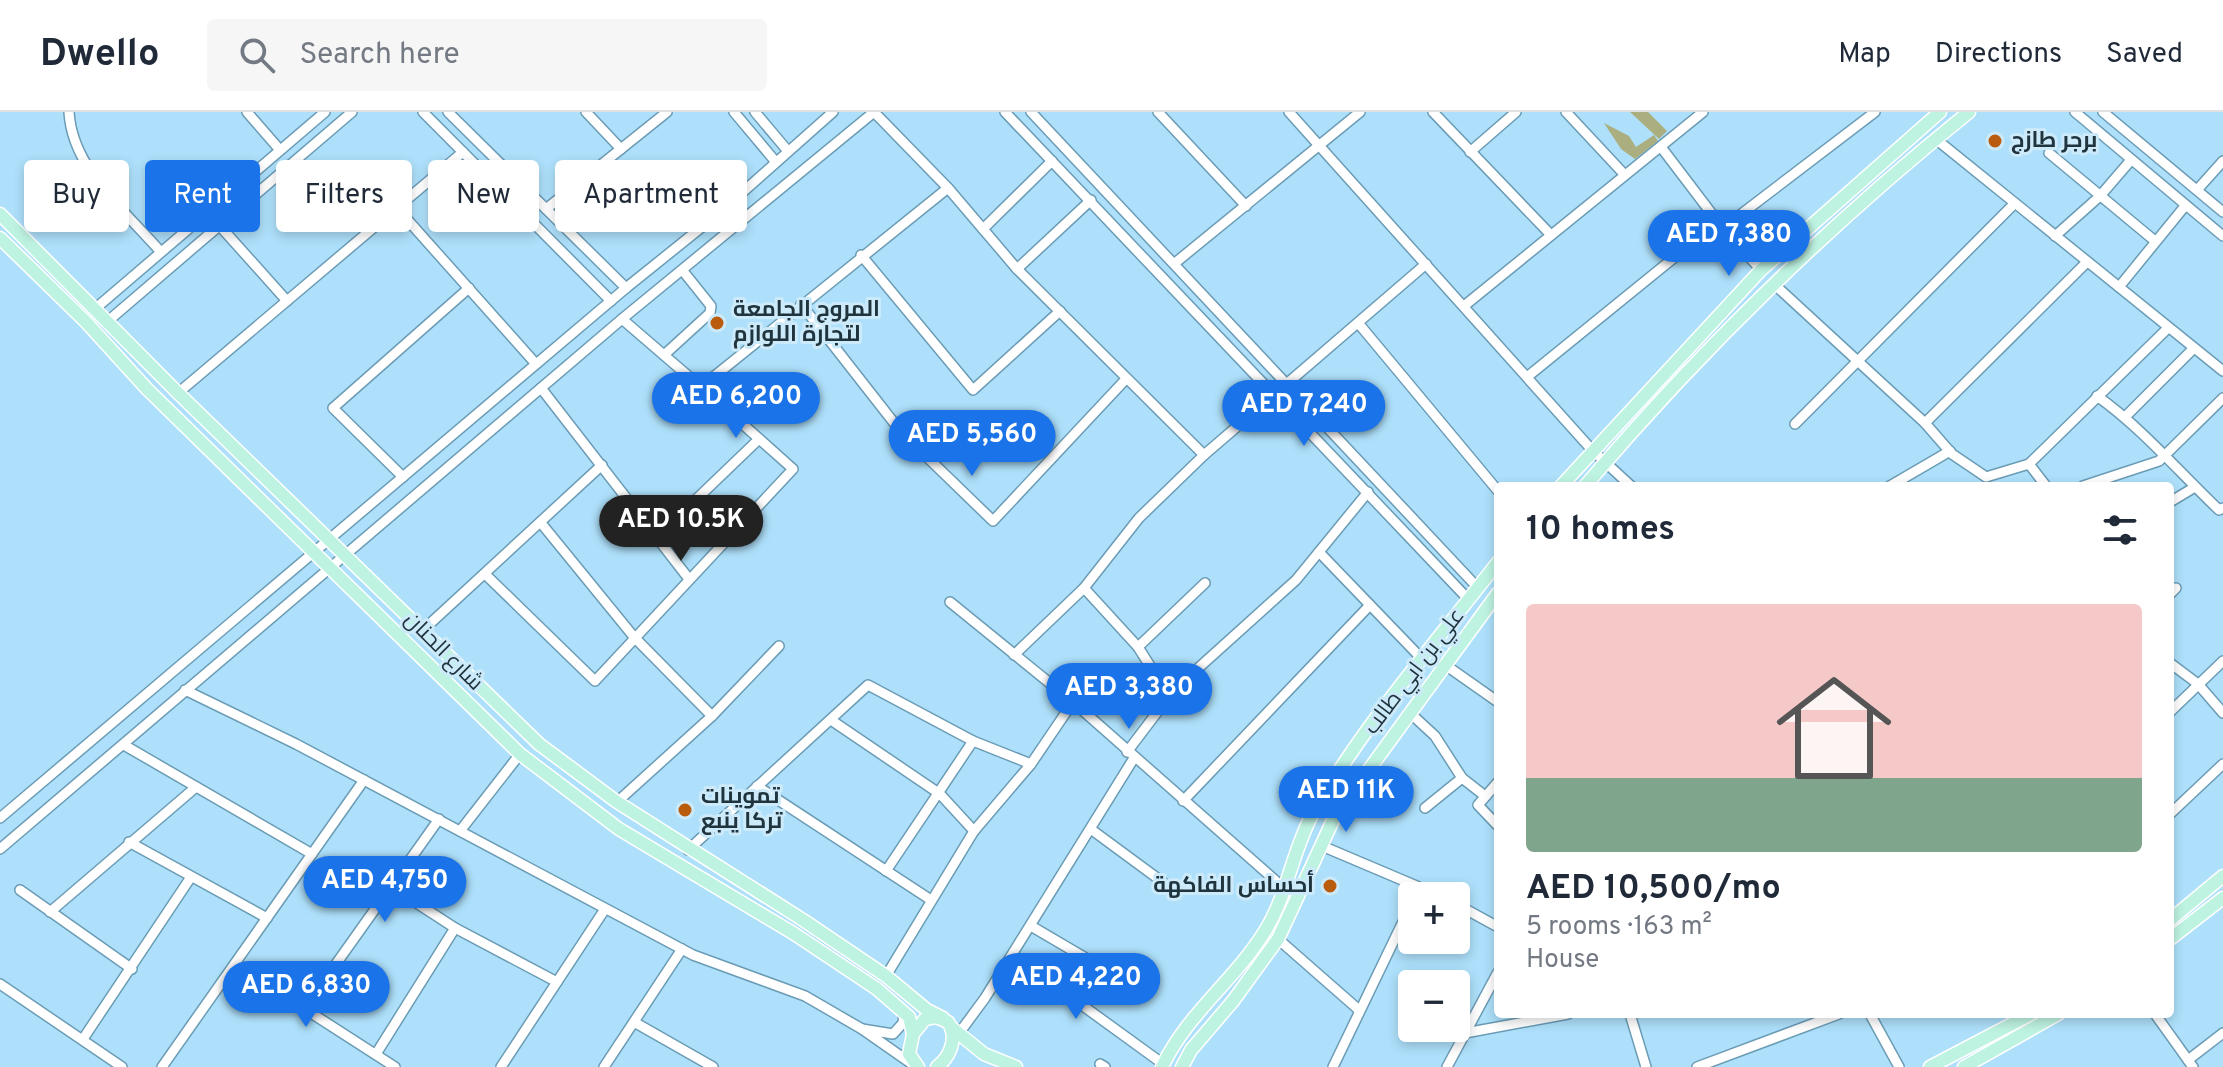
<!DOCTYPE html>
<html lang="en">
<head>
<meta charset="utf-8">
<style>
	:root { --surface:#fff; --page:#f6f6f7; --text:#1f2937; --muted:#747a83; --line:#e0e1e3; --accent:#1a73e8 }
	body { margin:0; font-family:Overpass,Cairo,sans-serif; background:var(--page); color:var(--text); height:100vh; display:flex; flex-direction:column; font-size:30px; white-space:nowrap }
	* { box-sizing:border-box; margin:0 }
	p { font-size:26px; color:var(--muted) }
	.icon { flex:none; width:44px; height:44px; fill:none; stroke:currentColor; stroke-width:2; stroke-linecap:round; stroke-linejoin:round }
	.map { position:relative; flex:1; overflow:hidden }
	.details { position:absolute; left:1494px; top:370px; width:680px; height:536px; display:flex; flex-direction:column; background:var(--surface); border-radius:8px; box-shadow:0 4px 12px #0003 }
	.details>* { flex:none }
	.top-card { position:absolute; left:24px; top:48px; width:760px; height:72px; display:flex; gap:16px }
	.controls { position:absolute; left:1398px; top:770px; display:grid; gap:16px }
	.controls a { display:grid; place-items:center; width:72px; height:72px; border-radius:8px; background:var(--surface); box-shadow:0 4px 12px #0003; font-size:40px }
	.price { position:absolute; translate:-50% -68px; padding:0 18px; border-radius:28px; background:var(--accent); color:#fff; font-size:26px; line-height:52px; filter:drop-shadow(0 2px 4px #0008) }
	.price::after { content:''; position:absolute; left:50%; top:48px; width:24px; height:18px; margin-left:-12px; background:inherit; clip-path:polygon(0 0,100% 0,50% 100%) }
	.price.on { background:#222; color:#fff }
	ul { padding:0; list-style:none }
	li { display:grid; align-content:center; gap:16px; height:424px; padding:0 32px }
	li span { display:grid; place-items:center; height:248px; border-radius:8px; color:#555 }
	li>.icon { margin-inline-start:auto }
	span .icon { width:144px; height:144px; fill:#fffc; stroke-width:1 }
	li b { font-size:34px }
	h2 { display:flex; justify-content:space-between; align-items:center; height:96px; padding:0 32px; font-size:34px }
	.chip { padding:0 28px; border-radius:8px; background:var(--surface); box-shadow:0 4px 12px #0003; font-size:28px; line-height:72px }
	.chip.on { background:var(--accent); color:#fff }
	header { display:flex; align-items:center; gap:48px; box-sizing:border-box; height:112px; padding:0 40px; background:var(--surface); border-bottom:2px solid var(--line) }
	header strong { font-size:38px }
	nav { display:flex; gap:44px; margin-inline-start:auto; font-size:28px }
	.search { width:560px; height:72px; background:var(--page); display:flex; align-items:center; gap:20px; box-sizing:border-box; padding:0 28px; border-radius:8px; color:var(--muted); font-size:30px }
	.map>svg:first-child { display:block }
</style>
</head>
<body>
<header>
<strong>Dwello</strong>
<div class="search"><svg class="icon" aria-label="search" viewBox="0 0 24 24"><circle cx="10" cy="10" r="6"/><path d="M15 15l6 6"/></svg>Search here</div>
<nav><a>Map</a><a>Directions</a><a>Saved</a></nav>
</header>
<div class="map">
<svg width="2223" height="955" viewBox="0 0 2223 955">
	<rect width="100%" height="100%" fill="#aee0fb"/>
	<g fill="#abaf7f">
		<polygon points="1630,0 1648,0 1667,19 1659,27"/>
		<polygon points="1604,11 1629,24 1636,35 1654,23 1658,29 1635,47 1621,37"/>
	</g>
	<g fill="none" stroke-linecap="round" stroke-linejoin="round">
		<g stroke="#6b9cb5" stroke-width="12">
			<g id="minor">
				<path d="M69 0C72 56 124 98 160 139"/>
				<polyline points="247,0 280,38"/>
				<polyline points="423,0 611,189"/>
				<polyline points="448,0 626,176"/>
				<polyline points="586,0 621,37"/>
				<polyline points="734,0 775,49"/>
				<polyline points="755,0 787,38"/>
				<polyline points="1005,0 1469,488"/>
				<polyline points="1031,0 1478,476"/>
				<polyline points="1158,0 1246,94"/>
				<polyline points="1289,0 1592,338 1631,374"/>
				<polyline points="1433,0 1550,122"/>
				<polyline points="1566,0 1623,61"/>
				<polyline points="2075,0 2223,124"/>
				<polyline points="2103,0 2223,100"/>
				<polyline points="1937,28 2223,259"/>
				<polyline points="1661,35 1718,110 1761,158"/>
				<polyline points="1470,40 1516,0"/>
				<polyline points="2049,41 2155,129"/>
				<polyline points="2197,78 2223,49"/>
				<polyline points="397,96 536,252"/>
				<polyline points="546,97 667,0"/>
				<polyline points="219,113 287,189"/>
				<polyline points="1723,116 1875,0"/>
				<polyline points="983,117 1052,49"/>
				<polyline points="2055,124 2100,84 2131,48"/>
				<polyline points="861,143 973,278 1060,199"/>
				<polyline points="1175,151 1360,0"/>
				<polyline points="1017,157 1091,88"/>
				<polyline points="1775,173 1925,311 1952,342 1986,365 2029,352 2168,216"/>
				<polyline points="2119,175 2185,94"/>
				<polyline points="801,192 909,330"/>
				<polyline points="1464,194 1703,0"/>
				<polyline points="96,196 325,0"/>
				<polyline points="622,207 701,275 948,76"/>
				<polyline points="108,209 352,0"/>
				<polyline points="1359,212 1498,379"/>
				<polyline points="664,243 710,201 711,194 683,159"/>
				<polyline points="1527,265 1718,110"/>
				<polyline points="541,276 689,467"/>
				<polyline points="178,281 463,40"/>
				<path d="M2097 284C2142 316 2179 360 2219 398L2223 396"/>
				<polyline points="2126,304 2194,236"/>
				<polyline points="1925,311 2087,150"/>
				<polyline points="1795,312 2015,91"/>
				<polyline points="928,346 993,409 1126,267"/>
				<polyline points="2029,352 2046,374"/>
				<polyline points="403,365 333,296 469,176"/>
				<polyline points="1890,374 1950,339"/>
				<polyline points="2083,374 2159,349 2223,286"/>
				<polyline points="2170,390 2195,375"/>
				<polyline points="541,411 634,525 712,604"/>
				<polyline points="657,425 759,327"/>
				<polyline points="1319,440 1423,548"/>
				<polyline points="485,462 595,569 793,357 701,275"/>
				<polyline points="1084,476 1138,535 1169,584"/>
				<polyline points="2170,482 2176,476"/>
				<polyline points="950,490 1073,590 1285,777"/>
				<polyline points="422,519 602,353"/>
				<polyline points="1138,535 1205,471"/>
				<polyline points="1014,543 1084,476 1139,406 1204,343 1426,152"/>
				<polyline points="2170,551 2198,572 2223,601"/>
				<polyline points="1444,552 1498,590"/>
				<polyline points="185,578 296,632 693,843 805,884 862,917"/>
				<polyline points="1409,600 1435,624 1462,666 1485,684"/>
				<polyline points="2170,600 2223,549"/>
				<polyline points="831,608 940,682 974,719"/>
				<polyline points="124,633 312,742"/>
				<polyline points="1127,640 1174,578 1296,468 1368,380"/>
				<polyline points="1498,670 1478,693 1498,714"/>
				<polyline points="757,674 931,788"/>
				<polyline points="1183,689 1370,493"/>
				<polyline points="617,690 712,604 779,534"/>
				<polyline points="1425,696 1462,666"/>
				<polyline points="2170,702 2223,652"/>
				<polyline points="0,706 626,176 718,102 833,0"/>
				<polyline points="1092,718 1168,774"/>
				<polyline points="460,719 520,642"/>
				<polyline points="129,730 267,806"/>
				<polyline points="1322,734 1440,784"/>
				<polyline points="0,737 622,207 874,0 948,76 1017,157 1204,343"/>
				<polyline points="688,738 868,573 973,629 1031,652"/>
				<polyline points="886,759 973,629"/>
				<polyline points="392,775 455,816 557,870"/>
				<polyline points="20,778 132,857"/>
				<polyline points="1456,792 1498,815"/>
				<polyline points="50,800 196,675"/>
				<polyline points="1031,814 1128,871"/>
				<polyline points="1278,827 1359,898"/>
				<polyline points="1013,843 1159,949"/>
				<polyline points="235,852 395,955"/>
				<polyline points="886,864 974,719 1031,652 1073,590"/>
				<polyline points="0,872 122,955"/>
				<polyline points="304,897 439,707"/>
				<polyline points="904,901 903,911 893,922 862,917 912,952"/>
				<polyline points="1630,902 1646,955"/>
				<polyline points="1870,902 1899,955"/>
				<polyline points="2155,902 2193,955"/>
				<polyline points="634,910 713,955"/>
				<polyline points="1465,921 1568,902"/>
				<polyline points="957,924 985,886 1134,646"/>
				<polyline points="83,927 191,765"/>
				<polyline points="376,942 455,816"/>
				<polyline points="2188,948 2223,921"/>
				<polyline points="1100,952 1105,955"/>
				<polyline points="162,955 364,668"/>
				<polyline points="501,955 605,797"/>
				<polyline points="604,955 682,837"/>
				<polyline points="1333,955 1412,791"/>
				<polyline points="1447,955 1498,860"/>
				<polyline points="1697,955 1839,902"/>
			</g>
		</g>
		<g stroke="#fff" stroke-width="15">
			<g id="major">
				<polyline points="0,102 178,281 539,632 617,690 803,808 886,864 927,898 943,906"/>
				<polyline points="0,126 86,210 147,277 520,642 619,717 793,821 877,877 909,905 913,922"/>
				<polyline points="1561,374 1761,158 1940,0"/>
				<path d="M1585 374C1700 239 1831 111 1969 0"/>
				<polyline points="2170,808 2223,764"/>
				<polyline points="2170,827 2223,786"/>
				<polyline points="952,916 984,942 1016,955"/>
				<path d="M918 955 909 942 913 922 925 907 936 905 948 910C958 925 951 944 937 955"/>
				<path d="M1162 955C1186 903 1235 868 1265 819 1288 782 1292 739 1313 701 1364 612 1435 532 1498 450"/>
				<polyline points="1182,955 1191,938 1233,889 1278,827 1335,704 1498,481"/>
				<polyline points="1930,955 2031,902"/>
				<polyline points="1964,955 2058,902"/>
			</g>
		</g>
		<use href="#minor" stroke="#fff" stroke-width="9"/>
		<use href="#major" stroke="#bef3e2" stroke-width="12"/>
	</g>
	<g fill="#ba5c0e" stroke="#cceafa" stroke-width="3">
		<circle cx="1995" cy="29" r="8"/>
		<circle cx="717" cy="211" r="8"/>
		<circle cx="685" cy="698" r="8"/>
		<circle cx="1330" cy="774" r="8"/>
	</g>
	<g text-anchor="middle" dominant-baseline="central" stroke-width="6" stroke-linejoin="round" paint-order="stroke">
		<g font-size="22" font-weight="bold" fill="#20343e" stroke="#cceafa" text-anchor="start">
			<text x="2011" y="29">برجر طازج</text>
			<text x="733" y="198">المروج الجامعة<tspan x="733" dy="25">لتجارة اللوازم</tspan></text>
			<text x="701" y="685">تموينات<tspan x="701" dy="25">تركا ينبع</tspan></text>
			<text x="1314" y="774" text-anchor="end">أحساس الفاكهة</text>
		</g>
		<g font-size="22" fill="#20343e" stroke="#cceafa">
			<text transform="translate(443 540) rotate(45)">شارع الحنان</text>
			<text transform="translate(1415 560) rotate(-53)">علي بن ابي طالب</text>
		</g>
	</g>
</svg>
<div class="controls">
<a>+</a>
<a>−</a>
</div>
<b class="price" style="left:1729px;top:166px">AED 7,380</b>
<b class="price" style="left:736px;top:328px">AED 6,200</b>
<b class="price" style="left:1304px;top:336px">AED 7,240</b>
<b class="price" style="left:972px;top:366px">AED 5,560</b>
<b class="price on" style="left:681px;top:451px">AED 10.5K</b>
<b class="price" style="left:1129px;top:619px">AED 3,380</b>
<b class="price" style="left:1346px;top:722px">AED 11K</b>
<b class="price" style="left:385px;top:812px">AED 4,750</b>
<b class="price" style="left:1076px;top:909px">AED 4,220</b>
<b class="price" style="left:306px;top:917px">AED 6,830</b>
<div class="top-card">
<a class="chip">Buy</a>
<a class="chip on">Rent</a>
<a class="chip">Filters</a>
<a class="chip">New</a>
<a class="chip">Apartment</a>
</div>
<section class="details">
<h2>10 homes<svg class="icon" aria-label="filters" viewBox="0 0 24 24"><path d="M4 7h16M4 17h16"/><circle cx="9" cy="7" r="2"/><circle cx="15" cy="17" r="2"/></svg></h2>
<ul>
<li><span style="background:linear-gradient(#f6c9c9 70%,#7fa58c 0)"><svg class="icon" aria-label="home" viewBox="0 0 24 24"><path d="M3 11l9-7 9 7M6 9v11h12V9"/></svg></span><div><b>AED 10,500/mo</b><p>5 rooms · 163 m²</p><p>House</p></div></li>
</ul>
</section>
</div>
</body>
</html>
